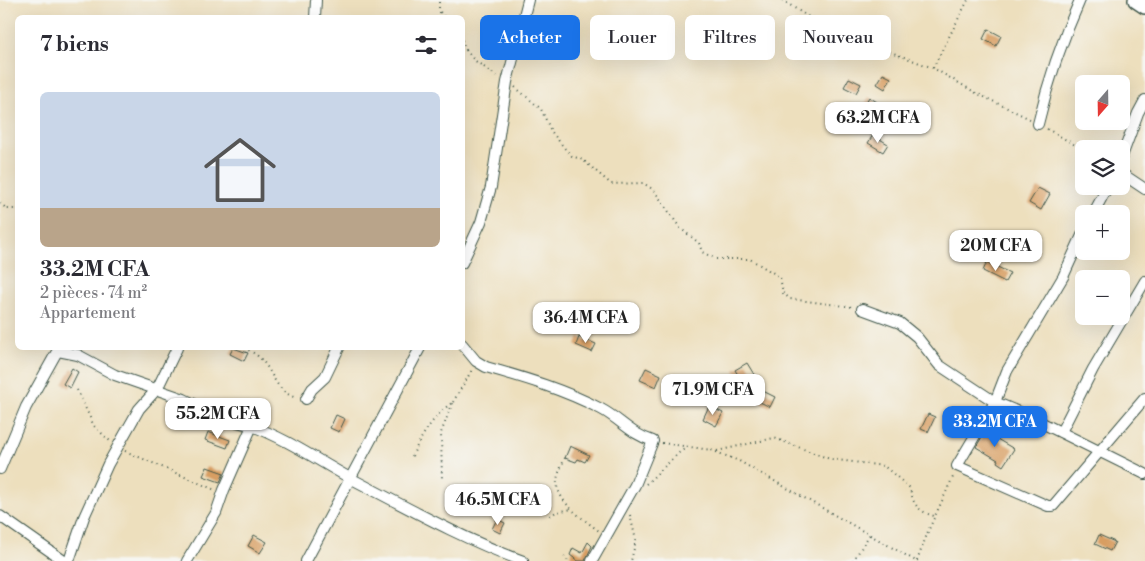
<!DOCTYPE html>
<html lang="fr">
<head>
<meta charset="utf-8">
<style>
	:root { --surface:#fff; --page:#f2f2f3; --text:#2b2b33; --muted:#7c7c81; --accent:#1a73e8 }
	body { margin:0; font-family:"Libre Bodoni",serif; background:var(--page); color:var(--text); height:100vh; display:flex; flex-direction:column; font-size:19px; white-space:nowrap }
	* { box-sizing:border-box; margin:0 }
	p { font-size:16px; color:var(--muted) }
	.icon { flex:none; width:28px; height:28px; fill:none; stroke:currentColor; stroke-width:2; stroke-linecap:round; stroke-linejoin:round }
	.map { position:relative; flex:1; overflow:hidden }
	.details { position:absolute; left:15px; top:15px; width:450px; height:335px; display:flex; flex-direction:column; background:var(--surface); border-radius:8px; box-shadow:0 5px 20px #0002 }
	.details>* { flex:none }
	.banner { position:absolute; left:480px; top:15px; width:475px; height:45px; display:flex; gap:10px }
	.needle { width:32px; rotate:200deg }
	.fabs { position:absolute; left:1075px; top:75px; display:grid; gap:10px }
	.fabs a { display:grid; place-items:center; width:55px; height:55px; border-radius:8px; background:var(--surface); box-shadow:0 5px 20px #0002; font-size:25px }
	.price { position:absolute; translate:-50% -42px; padding:0 11px; border-radius:10px; background:#fff; color:#222; font-size:16px; line-height:32px; filter:drop-shadow(0 1px 2px #0008) }
	.price::after { content:''; position:absolute; left:50%; top:30px; width:15px; height:11px; margin-left:-8px; background:inherit; clip-path:polygon(0 0,100% 0,50% 100%) }
	.price.active { background:var(--accent); color:#fff }
	ul { padding:0; list-style:none }
	li { display:grid; align-content:center; gap:10px; height:265px; padding:0 25px }
	li span { display:grid; place-items:center; height:155px; border-radius:8px; color:#555 }
	li>.icon { margin-inline-start:auto }
	span .icon { width:90px; height:90px; fill:#fffc; stroke-width:1 }
	li b { font-size:21px }
	h2 { display:flex; justify-content:space-between; align-items:center; height:60px; padding:0 25px; font-size:21px }
	.pill { padding:0 18px; border-radius:8px; background:var(--surface); box-shadow:0 5px 20px #0002; font-size:18px; line-height:45px }
	.pill.active { background:var(--accent); color:#fff }
	.map>svg:first-child { display:block }
</style>
</head>
<body>
<div class="map">
<svg width="1145" height="561" viewBox="0 0 1145 561">
	<rect width="100%" height="100%" fill="#f6f6f2"/>
	<filter id="ink" filterUnits="userSpaceOnUse"><feTurbulence type="fractalNoise" baseFrequency=".02" numOctaves="2"/><feDisplacementMap in="SourceGraphic" scale="10" xChannelSelector="R" yChannelSelector="G"/><feConvolveMatrix kernelMatrix="1 2 1 2 8 2 1 2 1" color-interpolation-filters="sRGB"/></filter>
	<filter id="wash" filterUnits="userSpaceOnUse"><feTurbulence type="fractalNoise" baseFrequency=".0096" numOctaves="4" result="noise"/><feDisplacementMap in="SourceGraphic" scale="20" xChannelSelector="R" yChannelSelector="G"/><feGaussianBlur stdDeviation="1.12" result="paint"/><feColorMatrix in="noise" values="0 0 0 0 0 0 0 0 0 0 0 0 0 0 0 0 0 1.4 0 .05"/><feComposite in="paint" operator="in"/></filter>
	<g filter="url(#wash)">
		<rect width="100%" height="100%" fill="#eddfbd"/>
		<g id="blocks">
			<g fill="#d89e62">
				<polygon points="988,29 1001,36 996,46 983,39"/>
				<polygon points="883,74 891,78 885,89 877,84"/>
				<polygon points="849,78 861,84 856,93 844,87"/>
				<polygon points="869,97 877,102 867,119 859,114"/>
				<polygon points="898,114 908,120 903,129 893,124"/>
				<polygon points="873,135 888,144 883,152 868,143"/>
				<polygon points="1038,188 1050,194 1041,210 1029,203"/>
				<polygon points="987,262 1010,273 1005,282 983,271"/>
				<polygon points="579,337 596,344 592,352 576,345"/>
				<polygon points="233,348 248,353 244,361 230,354"/>
				<polygon points="747,363 755,376 743,383 735,370"/>
				<polygon points="72,368 78,372 70,388 63,384"/>
				<polygon points="646,368 661,375 656,387 640,380"/>
				<polygon points="755,387 775,397 770,407 750,397"/>
				<polygon points="709,406 723,413 716,426 703,419"/>
				<polygon points="928,414 935,417 928,432 921,429"/>
				<polygon points="336,415 345,419 339,432 330,428"/>
				<polygon points="208,432 230,440 227,448 205,440"/>
				<polygon points="985,432 1014,449 1003,466 997,462 998,460 976,447"/>
				<polygon points="570,446 589,455 585,462 578,459 576,462 565,458"/>
				<polygon points="207,467 224,473 220,482 203,476"/>
				<polygon points="497,519 505,523 500,533 492,529"/>
				<polygon points="254,535 267,542 260,553 248,546"/>
				<polygon points="1099,535 1115,542 1110,551 1095,544"/>
				<polygon points="588,542 592,546 585,561 578,561 570,555 573,548 582,553"/>
			</g>
		</g>
	</g>
	<g filter="url(#ink)">
		<use href="#blocks" fill-opacity="0" stroke="#3e5549" stroke-width="1"/>
		<g fill="none" stroke-linecap="round" stroke-linejoin="round">
			<g stroke="#3e5549" stroke-width="12">
				<g id="street">
					<polyline points="315,18 316,0"/>
					<path d="M1038 124C1048 81 1062 40 1080 0"/>
					<polyline points="1121,159 1138,113 1145,100"/>
					<polyline points="1121,173 1145,189"/>
					<polyline points="1093,214 1108,186"/>
					<polyline points="1084,231 1063,277 1007,371 995,402 957,466 1048,506 1053,506 1145,398"/>
					<polyline points="462,263 481,222 491,187 507,82 528,0"/>
					<polyline points="862,309 900,323 917,337 939,365 995,402 1028,416 1145,474"/>
					<path d="M462 344 476 361 486 367C525 378 565 390 601 409 620 419 632 435 653 441L635 485 592 561"/>
					<polyline points="58,351 78,355 115,375 184,399 222,418 252,426"/>
					<polyline points="306,399 312,389 325,377 339,348"/>
					<polyline points="1061,432 1093,369 1145,281"/>
					<polyline points="0,469 26,407 59,348"/>
					<polyline points="0,516 64,561"/>
					<polyline points="69,561 84,517 108,464 139,409 157,389 177,348"/>
					<path d="M187 561 216 513 224 490 252 426C287 439 317 460 350 478 406 507 463 539 523 561"/>
					<polyline points="306,561 420,348"/>
				</g>
			</g>
			<g stroke="#3e5549" stroke-width="18">
				<polyline id="secondary" points="1136,0 1145,6"/>
			</g>
			<g stroke="#3e5549" stroke-width="2" stroke-dasharray="1 4" stroke-linecap="butt">
				<polyline points="782,0 807,16 827,23 854,38 933,68 976,93 1030,119"/>
				<polyline points="440,12 445,18"/>
				<polyline points="439,18 439,0"/>
				<polyline points="462,40 466,50 462,51"/>
				<polyline points="466,50 474,60 498,77"/>
				<polyline points="933,68 968,0"/>
				<polyline points="515,87 541,109 551,131 566,150 572,156 583,160 611,184 643,183 654,190 680,228 699,243 702,252 716,259 750,259 780,277 783,293 790,299 853,307"/>
				<polyline points="1047,129 1084,150"/>
				<polyline points="0,203 7,209 18,209"/>
				<path d="M244 348C276 361 267 387 296 398"/>
				<polyline points="77,390 94,426 111,442"/>
				<polyline points="453,402 472,370"/>
				<polyline points="662,443 711,450 739,461 916,561"/>
				<polyline points="125,451 215,490"/>
				<path d="M717 451 774 438 830 459 884 466 910 488C913 505 918 511 934 516"/>
				<path d="M412 456C422 435 434 415 453 402L441 433 442 480"/>
				<path d="M565 458C562 465 556 477 557 484 559 504 585 520 599 531"/>
				<polyline points="646,484 681,451 687,448"/>
				<polyline points="630,515 636,540 631,561"/>
				<polyline points="550,516 556,512 572,509"/>
				<polyline points="564,556 568,561"/>
				<polyline points="853,561 870,534"/>
				<polyline points="917,561 929,529 954,475"/>
			</g>
			<use href="#street" stroke="#fff" stroke-width="10"/>
			<use href="#secondary" stroke="#fff" stroke-width="15"/>
		</g>
	</g>
</svg>
<div class="fabs">
<a><svg class="needle" viewBox="-14 -14 28 28"><path d="M0-13l5 13h-10z" fill="#e53935"/><path d="M0 13l5-13h-10z" fill="#7c7c81"/></svg></a>
<a><svg class="icon" aria-label="layers" viewBox="0 0 24 24"><path d="M12 4l9 5-9 5-9-5zM3 14l9 5 9-5"/></svg></a>
<a>+</a>
<a>−</a>
</div>
<b class="price" style="left:878px;top:144px">63.2M CFA</b>
<b class="price" style="left:996px;top:272px">20M CFA</b>
<b class="price" style="left:586px;top:344px">36.4M CFA</b>
<b class="price" style="left:713px;top:416px">71.9M CFA</b>
<b class="price" style="left:218px;top:440px">55.2M CFA</b>
<b class="price active" style="left:995px;top:448px">33.2M CFA</b>
<b class="price" style="left:498px;top:526px">46.5M CFA</b>
<div class="banner">
<a class="pill active">Acheter</a>
<a class="pill">Louer</a>
<a class="pill">Filtres</a>
<a class="pill">Nouveau</a>
</div>
<section class="details">
<h2>7 biens<svg class="icon" aria-label="filters" viewBox="0 0 24 24"><path d="M4 7h16M4 17h16"/><circle cx="9" cy="7" r="2"/><circle cx="15" cy="17" r="2"/></svg></h2>
<ul>
<li><span style="background:linear-gradient(#c9d6e8 75%,#b9a48a 0)"><svg class="icon" aria-label="home" viewBox="0 0 24 24"><path d="M3 11l9-7 9 7M6 9v11h12V9"/></svg></span><div><b>33.2M CFA</b><p>2 pièces · 74 m²</p><p>Appartement</p></div></li>
</ul>
</section>
</div>
</body>
</html>
